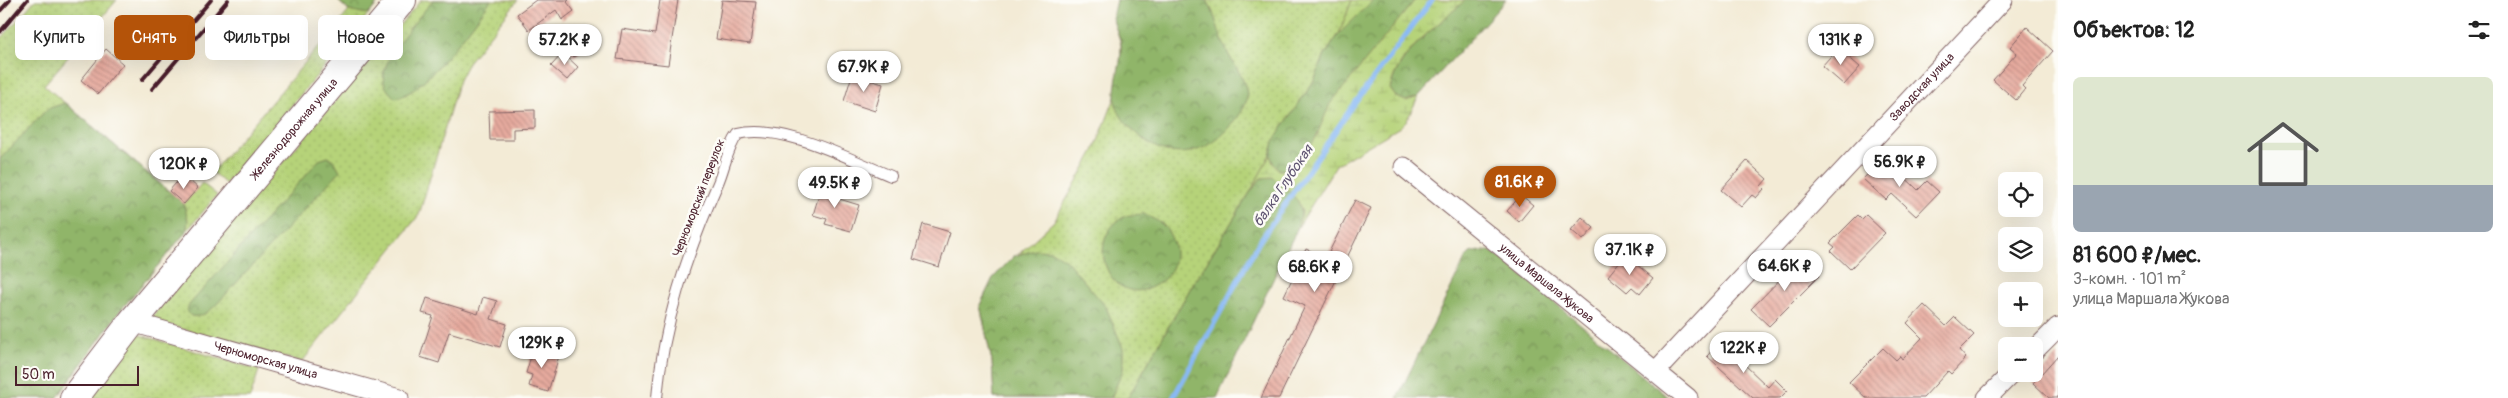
<!DOCTYPE html>
<html lang="ru">
<head>
<meta charset="utf-8">
<style>
	:root { --surface:#fff; --page:#f2f2f2; --text:#222; --muted:#767676; --accent:#b45309 }
	body { margin:0; font-family:Pangolin,sans-serif; background:var(--page); color:var(--text); height:100vh; display:flex; flex-direction:column; font-size:19px; white-space:nowrap }
	* { box-sizing:border-box; margin:0 }
	p { font-size:16px; color:var(--muted) }
	.icon { flex:none; width:28px; height:28px; fill:none; stroke:currentColor; stroke-width:2; stroke-linecap:round; stroke-linejoin:round }
	.map { position:relative; flex:1; overflow:hidden }
	.drawer { display:flex; flex-direction:column; background:var(--surface); width:450px }
	.drawer>* { flex:none }
	.banner { position:absolute; left:15px; top:15px; width:475px; height:45px; display:flex; gap:10px }
	.buttons { position:absolute; left:1998px; top:172px; display:grid; gap:10px }
	.buttons a { display:grid; place-items:center; width:45px; height:45px; border-radius:8px; background:var(--surface); box-shadow:0 5px 20px #0002; font-size:25px }
	.scale { position:absolute; left:15px; bottom:12px; width:124px; box-sizing:border-box; padding-left:5px; border:2px solid #4a1f2b; border-top:0; font-size:14px; line-height:18px; white-space:nowrap; color:#4a1f2b; -webkit-text-stroke:4px #fdfcf7; paint-order:stroke }
	.price { position:absolute; translate:-50% -42px; padding:0 11px; border-radius:18px; background:#fff; color:#222; font-size:16px; line-height:32px; filter:drop-shadow(0 1px 2px #0008) }
	.price::after { content:''; position:absolute; left:50%; top:30px; width:15px; height:11px; margin-left:-8px; background:inherit; clip-path:polygon(0 0,100% 0,50% 100%) }
	.price.on { background:var(--accent); color:#fff }
	ul { padding:0; list-style:none }
	li { display:grid; align-content:center; gap:10px; height:265px; padding:0 15px }
	li span { display:grid; place-items:center; height:155px; border-radius:8px; color:#555 }
	li>.icon { margin-inline-start:auto }
	span .icon { width:90px; height:90px; fill:#fffc; stroke-width:1 }
	li b { font-size:21px }
	h2 { display:flex; justify-content:space-between; align-items:center; height:60px; padding:0 15px; font-size:21px }
	.tag { padding:0 18px; border-radius:8px; background:var(--surface); box-shadow:0 5px 20px #0002; font-size:18px; line-height:45px }
	.tag.on { background:var(--accent); color:#fff }
	main { display:flex; flex:1; min-height:0 }
	.map>svg:first-child { display:block }
</style>
</head>
<body>
<main>
<div class="map">
<svg width="2058" height="398" viewBox="0 0 2058 398">
	<defs>
		<pattern id="grass-dots" width="8" height="8" patternUnits="userSpaceOnUse" patternTransform="scale(1.25)"><rect width="8" height="8" fill="#b6d379"/><path d="M2 2h.1M6 6h.1" fill="none" stroke="#9eb569" stroke-width="1.8" stroke-linecap="round"/></pattern>
		<pattern id="forest-crowns" width="20" height="18" patternUnits="userSpaceOnUse" patternTransform="scale(1.25)"><rect width="20" height="18" fill="#90b569"/><path d="M2 6a3 3 0 1 1 6 0M12 15a3 3 0 1 1 6 0" fill="none" stroke="#789357"/></pattern>
		<pattern id="wetland-marsh" width="20" height="14" patternUnits="userSpaceOnUse" patternTransform="scale(1.25)"><rect width="20" height="14" fill="#b6d379"/><path d="M1 5h8M5 5V1M11 12h8M15 12V8" fill="none" stroke="#9eb569"/></pattern>
		<pattern id="building-back-hatch" width="6" height="6" patternUnits="userSpaceOnUse" patternTransform="scale(1.25)"><rect width="6" height="6" fill="#e7ab9f"/><path d="M-1 5l2 2M0 0l6 6M5-1l2 2" fill="none" stroke="#bd8b82"/></pattern>
	</defs>
	<rect width="100%" height="100%" fill="#fdfcf7"/>
	<filter id="ink" filterUnits="userSpaceOnUse"><feTurbulence type="fractalNoise" baseFrequency=".02" numOctaves="2"/><feDisplacementMap in="SourceGraphic" scale="10" xChannelSelector="R" yChannelSelector="G"/><feConvolveMatrix kernelMatrix="1 2 1 2 8 2 1 2 1" color-interpolation-filters="sRGB"/></filter>
	<filter id="wash" filterUnits="userSpaceOnUse"><feTurbulence type="fractalNoise" baseFrequency=".0096" numOctaves="4" result="noise"/><feDisplacementMap in="SourceGraphic" scale="20" xChannelSelector="R" yChannelSelector="G"/><feGaussianBlur stdDeviation="1.12" result="paint"/><feColorMatrix in="noise" values="0 0 0 0 0 0 0 0 0 0 0 0 0 0 0 0 0 1.4 0 .05"/><feComposite in="paint" operator="in"/></filter>
	<g filter="url(#wash)">
		<rect width="100%" height="100%" fill="#f3ebd6"/>
		<g fill="url(#grass-dots)" stroke="#807952">
			<polygon points="35,0 117,0 44,85 184,204 202,183 217,195 119,312 57,398 0,398 0,40"/>
			<polygon points="337,0 380,0 226,184 212,172 349,11"/>
			<polygon points="421,0 518,0 469,61 459,80 419,215 302,362 149,320"/>
			<polygon points="1116,0 1352,0 1339,34 1325,55 1314,81 1276,137 1270,155 1251,191 1190,289 1128,398 994,398 992,362 980,305 993,278 1054,221 1094,151 1116,95 1120,70 1121,44 1113,18"/>
			<polygon points="137,334 259,370 250,398 90,398"/>
		</g>
		<g fill="url(#forest-crowns)" stroke="#6d6a4a">
			<polygon points="337,0 380,0 369,14 350,11"/>
			<path d="M433 0H491C475 22 421 97 395 98 390 93 385 88 384 82 378 61 420 17 433 0Z"/>
			<path d="M1116 0H1207C1216 16 1218 33 1226 49 1232 64 1245 77 1247 94 1248 101 1242 112 1237 118 1212 154 1173 166 1138 135 1129 127 1122 120 1117 108 1110 89 1123 64 1121 44 1120 35 1114 27 1113 19 1112 13 1115 6 1116 0Z"/>
			<polygon points="1373,0 1415,0 1355,75 1305,156 1289,170 1279,170 1273,163 1270,155 1276,137 1314,81 1325,55 1339,34"/>
			<path d="M1465 0H1506L1418 97 1406 101 1396 97 1390 89C1398 52 1439 25 1465 0Z"/>
			<polygon points="65,103 184,204 188,221 186,232 119,312 57,398 0,398 0,159 47,109"/>
			<path d="M328 157 334 160 340 171 216 305C208 312 202 318 191 316L187 312 189 305 319 160Z"/>
			<path d="M1272 177C1283 184 1303 199 1301 213 1301 218 1298 224 1297 229L1217 398H1128L1190 289 1251 191 1261 178Z"/>
			<path d="M1144 214C1150 218 1160 221 1164 226 1177 241 1180 264 1165 278 1117 321 1079 244 1122 218 1127 214 1138 215 1144 214Z"/>
			<polygon points="1035,250 1051,251 1066,260 1106,307 1123,348 1123,370 1111,398 994,398 992,362 980,305 993,278 1014,256"/>
			<polygon points="1479,251 1490,251 1499,256 1669,398 1397,398 1465,259 1470,253"/>
		</g>
		<g fill="url(#wetland-marsh)" stroke="#807952">
			<polygon points="1352,0 1373,0 1339,34"/>
			<path d="M1415 0H1465C1439 25 1397 52 1390 89L1396 97 1406 101 1418 97 1407 120 1400 127 1336 165 1297 229 1302 212 1298 201 1282 184 1272 177 1261 178 1251 191 1270 155 1273 163 1279 170H1289L1305 156 1316 137 1330 104Z"/>
		</g>
		<g fill="none" stroke-linecap="round" stroke-linejoin="round">
			<polyline stroke="#89b9f5" stroke-width="5" points="1173,398 1259,242 1352,107 1432,0"/>
		</g>
		<g id="blocks">
			<g fill="url(#building-back-hatch)">
				<polygon points="536,0 569,0 567,2 574,11 562,20 556,10 529,30 517,14"/>
				<polygon points="660,0 678,0 668,65 617,59 622,29 655,34"/>
				<polygon points="722,0 756,2 750,44 716,39"/>
				<polygon points="2027,27 2053,51 2022,86 2025,89 2016,100 1993,80 2017,53 2010,47"/>
				<polygon points="572,33 584,49 574,57 561,41"/>
				<polygon points="1838,48 1860,67 1844,85 1822,66"/>
				<polygon points="106,49 123,64 98,94 81,80"/>
				<polygon points="563,53 578,67 567,80 551,66"/>
				<polygon points="852,75 883,84 875,111 844,101"/>
				<polygon points="535,110 535,128 513,129 513,140 490,140 489,111"/>
				<polygon points="1747,161 1767,179 1761,186 1764,189 1756,198 1752,195 1741,207 1721,190"/>
				<polygon points="1879,162 1886,169 1891,164 1918,190 1927,181 1939,192 1916,216 1892,194 1886,200 1863,179"/>
				<polygon points="183,175 198,188 184,204 169,191"/>
				<polygon points="822,185 839,190 836,198 859,205 851,231 825,224 827,219 813,215"/>
				<polygon points="1521,195 1533,205 1519,222 1507,211"/>
				<polygon points="1355,200 1371,208 1279,398 1261,398 1305,306 1284,296 1306,249 1326,258"/>
				<polygon points="1858,215 1862,219 1866,215 1885,233 1850,269 1831,251 1835,247 1830,243"/>
				<polygon points="1582,217 1594,228 1583,240 1571,230"/>
				<polygon points="923,224 950,232 939,267 913,259"/>
				<polygon points="1625,255 1653,278 1640,294 1632,287 1627,292 1608,276"/>
				<polygon points="1801,258 1819,276 1769,326 1751,309"/>
				<polygon points="483,297 497,301 491,319 507,324 500,347 449,332 439,363 420,357 433,316 422,313 427,298 478,314"/>
				<polygon points="1924,305 1946,326 1955,317 1974,335 1959,350 1966,358 1951,374 1948,371 1923,398 1866,398 1849,382 1883,348 1896,360 1900,356 1902,359 1922,338 1907,323"/>
				<polygon points="1719,343 1731,354 1738,347 1750,358 1744,364 1768,387 1775,379 1787,391 1780,398 1753,398 1707,356"/>
				<polygon points="533,349 559,356 548,392 529,386 532,375 526,373"/>
				<polygon points="2058,355 2058,398 2049,398 2033,383"/>
			</g>
		</g>
	</g>
	<g filter="url(#ink)">
		<use href="#blocks" fill-opacity="0" stroke="#856667" stroke-width="1"/>
		<g fill="none" stroke-linecap="round" stroke-linejoin="round">
			<g stroke="#856667" stroke-width="12">
				<path id="lane" d="M657 398C663 323 688 251 718 183 725 167 727 149 738 134 782 123 849 159 891 176"/>
			</g>
			<g stroke="#856667" stroke-width="21">
				<g id="street">
					<path id="s1" d="M1404 167 1688 398"/>
					<path id="s2" d="M132 322 399 398"/>
					<polyline points="2034,351 2058,327"/>
					<path id="s3" d="M1656 371 2003 0"/>
					<polyline points="1987,398 2011,374"/>
				</g>
			</g>
			<g stroke="#856667" stroke-width="30">
				<g id="secondary">
					<path id="s4" d="M74 398 132 322 402 0"/>
				</g>
			</g>
			<use href="#lane" stroke="#fff" stroke-width="10"/>
			<use href="#street" stroke="#fff" stroke-width="19"/>
			<use href="#secondary" stroke="#fff" stroke-width="28"/>
			<g stroke="#4a1f2b" stroke-width="4">
				<polyline points="0,11 10,0"/>
				<polyline points="0,32 27,0"/>
				<polyline points="142,80 211,0"/>
				<polyline points="152,89 228,0"/>
			</g>
		</g>
	</g>
	<g text-anchor="middle" dominant-baseline="central" stroke-width="5" stroke-linejoin="round" paint-order="stroke">
		<g font-size="12" fill="#4a1f2b" stroke="#fdfcf7">
			<text stroke="none"><textPath href="#s3" startOffset="389">Заводская улица</textPath></text>
			<text stroke="none"><textPath href="#s4" startOffset="348">Железнодорожная улица</textPath></text>
			<text transform="translate(699 198) rotate(-69)">Черноморский переулок</text>
			<text stroke="none"><textPath href="#s1" startOffset="184">улица Маршала Жукова</textPath></text>
			<text stroke="none"><textPath href="#s2" startOffset="139">Черноморская улица</textPath></text>
		</g>
		<g font-size="14" font-style="italic" fill="#605572" stroke="#fdfcf7">
			<text transform="translate(1283 186) rotate(-56)">балка Глубокая</text>
		</g>
	</g>
</svg>
<div class="buttons">
<a><svg class="icon" aria-label="locate" viewBox="0 0 24 24"><circle cx="12" cy="12" r="6"/><path d="M12 2v4M12 18v4M2 12h4M18 12h4"/></svg></a>
<a><svg class="icon" aria-label="layers" viewBox="0 0 24 24"><path d="M12 4l9 5-9 5-9-5zM3 14l9 5 9-5"/></svg></a>
<a>+</a>
<a>−</a>
</div>
<div class="scale">50 m</div>
<b class="price" style="left:565px;top:66px">57.2K ₽</b>
<b class="price" style="left:1841px;top:66px">131K ₽</b>
<b class="price" style="left:864px;top:93px">67.9K ₽</b>
<b class="price" style="left:1900px;top:188px">56.9K ₽</b>
<b class="price" style="left:184px;top:190px">120K ₽</b>
<b class="price on" style="left:1520px;top:208px">81.6K ₽</b>
<b class="price" style="left:835px;top:209px">49.5K ₽</b>
<b class="price" style="left:1630px;top:276px">37.1K ₽</b>
<b class="price" style="left:1785px;top:292px">64.6K ₽</b>
<b class="price" style="left:1315px;top:293px">68.6K ₽</b>
<b class="price" style="left:542px;top:369px">129K ₽</b>
<b class="price" style="left:1744px;top:374px">122K ₽</b>
<div class="banner">
<a class="tag">Купить</a>
<a class="tag on">Снять</a>
<a class="tag">Фильтры</a>
<a class="tag">Новое</a>
</div>
</div>
<section class="drawer">
<h2>Объектов: 12<svg class="icon" aria-label="filters" viewBox="0 0 24 24"><path d="M4 7h16M4 17h16"/><circle cx="9" cy="7" r="2"/><circle cx="15" cy="17" r="2"/></svg></h2>
<ul>
<li><span style="background:linear-gradient(#dfe7d0 70%,#9aa5b1 0)"><svg class="icon" aria-label="home" viewBox="0 0 24 24"><path d="M3 11l9-7 9 7M6 9v11h12V9"/></svg></span><div><b>81 600 ₽/мес.</b><p>3-комн. · 101 m²</p><p>улица Маршала Жукова</p></div></li>
</ul>
</section>
</main>
</body>
</html>
